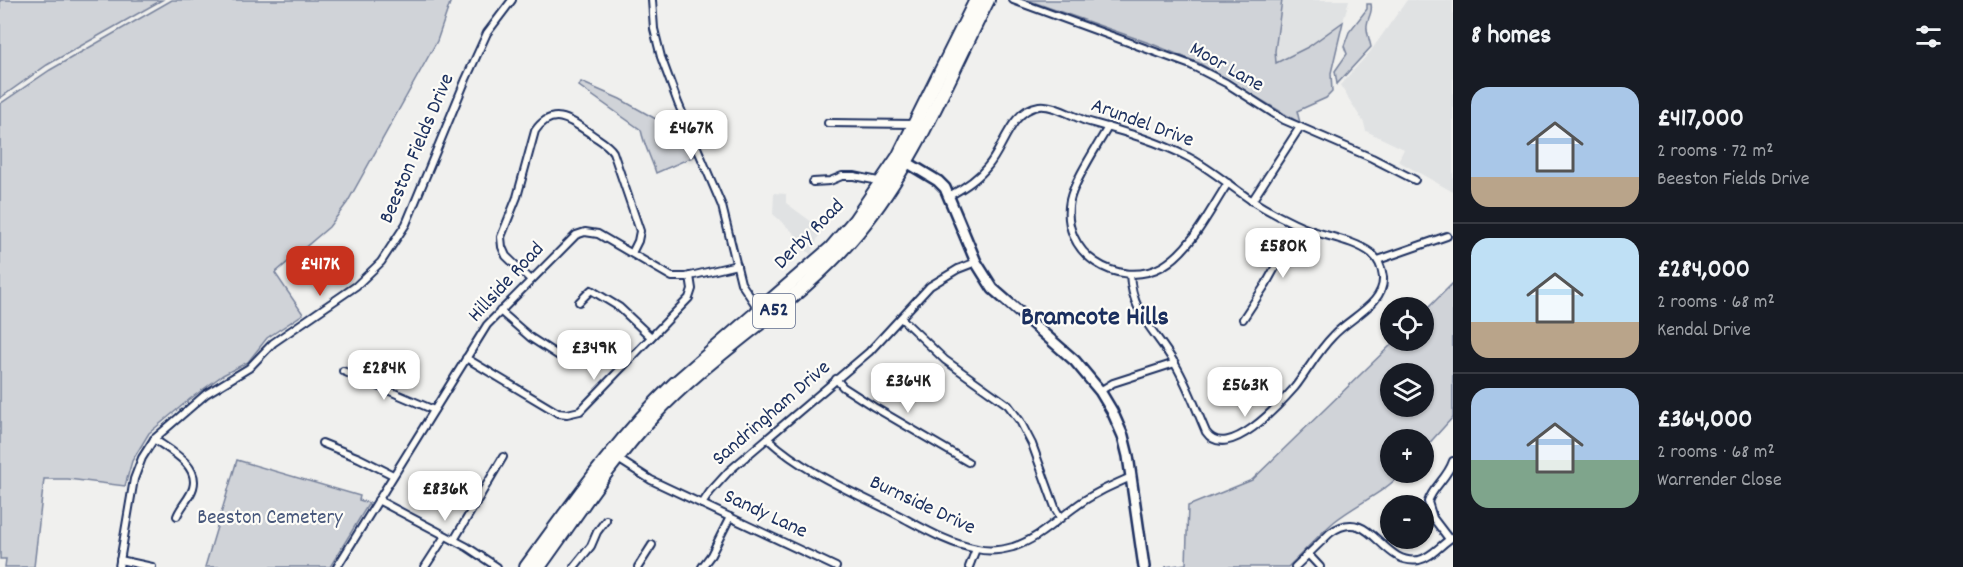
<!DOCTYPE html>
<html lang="en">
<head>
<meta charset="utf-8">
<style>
	:root { --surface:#171b24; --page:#242831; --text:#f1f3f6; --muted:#9ea1a6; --line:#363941; --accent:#c8321e }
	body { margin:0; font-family:Dekko,sans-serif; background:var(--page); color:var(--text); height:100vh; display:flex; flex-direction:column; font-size:22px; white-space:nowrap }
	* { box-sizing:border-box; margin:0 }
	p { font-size:20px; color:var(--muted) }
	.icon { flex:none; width:33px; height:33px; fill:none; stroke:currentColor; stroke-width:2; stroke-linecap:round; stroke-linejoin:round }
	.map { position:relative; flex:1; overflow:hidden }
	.details { display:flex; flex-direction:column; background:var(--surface); width:510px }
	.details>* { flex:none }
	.buttons { position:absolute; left:1380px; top:297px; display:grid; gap:12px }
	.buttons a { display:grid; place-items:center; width:54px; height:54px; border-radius:50%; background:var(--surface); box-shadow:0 2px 4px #0004; font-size:30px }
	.price { position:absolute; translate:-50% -51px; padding:0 14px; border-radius:12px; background:#fff; color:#222; font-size:20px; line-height:39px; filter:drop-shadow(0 2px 3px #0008) }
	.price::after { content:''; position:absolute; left:50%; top:36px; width:18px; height:14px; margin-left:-9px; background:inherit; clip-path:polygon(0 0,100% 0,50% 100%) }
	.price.active { background:var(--accent); color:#fff }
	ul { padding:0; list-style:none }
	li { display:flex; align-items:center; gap:18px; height:150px; padding:0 18px }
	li+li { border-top:2px solid var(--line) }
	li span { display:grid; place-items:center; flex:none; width:168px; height:120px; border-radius:18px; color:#555 }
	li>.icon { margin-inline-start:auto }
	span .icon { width:72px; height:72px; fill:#fffc; stroke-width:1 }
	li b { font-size:26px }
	h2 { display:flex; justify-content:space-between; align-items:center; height:72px; padding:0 18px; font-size:26px }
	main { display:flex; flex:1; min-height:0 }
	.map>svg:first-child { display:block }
</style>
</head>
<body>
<main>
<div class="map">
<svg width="1453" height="567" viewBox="0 0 1453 567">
	<rect width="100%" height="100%" fill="#f0f0ee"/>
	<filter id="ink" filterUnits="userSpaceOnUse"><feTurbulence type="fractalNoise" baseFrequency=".0167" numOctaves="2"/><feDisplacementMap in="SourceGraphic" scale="12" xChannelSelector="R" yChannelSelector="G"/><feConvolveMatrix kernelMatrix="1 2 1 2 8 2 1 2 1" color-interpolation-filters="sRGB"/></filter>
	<g filter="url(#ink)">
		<g fill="#e0e2e3">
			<polygon points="1282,0 1349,0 1343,22 1308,47 1276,63 1275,51"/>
			<polygon points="1407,0 1453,0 1453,192 1398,161 1404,149 1366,131 1364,123 1340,85 1370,52"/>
			<polygon points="774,193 786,194 786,203 816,225 819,235 811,255 795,239 797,236 773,214"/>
		</g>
		<g fill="#d0d3d8" stroke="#76819b" stroke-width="1.5" fill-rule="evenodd">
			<polygon points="0,0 162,0 47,65 0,98"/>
			<polygon points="172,0 451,0 437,41 347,203 329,227 275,273 303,314 267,338 248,362 223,375 190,399 149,433 132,461 125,486 68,479 44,479 34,567 5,567 6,559 0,559 0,104 50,70"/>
			<polygon points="1027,0 1282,0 1275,51 1276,63 1308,47 1343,22 1331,73 1332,92 1326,98 1297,111 1300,123 1199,63 1152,44"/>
			<path d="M1367 4H1371C1373 13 1368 16 1367 25 1366 31 1370 41 1371 47L1337 84 1335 71 1347 54 1344 46 1349 32 1367 9Z"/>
			<path d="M581 82 620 99 663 123 682 130 695 156 656 173C651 158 644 145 641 130L579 86Z"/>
			<path d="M1453 283V417L1424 449V440H1390V472L1402 473C1384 493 1356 504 1335 521 1318 535 1304 552 1288 567H1165L1186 564 1188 506 1252 480 1395 341 1424 340V312ZM1390 374H1424V406H1390Z"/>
			<polygon points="237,460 360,496 359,500 369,503 330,567 205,567"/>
		</g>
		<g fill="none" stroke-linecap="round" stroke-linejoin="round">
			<g stroke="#1b2f5e" stroke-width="10">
				<g id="street">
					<polyline points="652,0 654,29 661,57 678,103 722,206 741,283 759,310"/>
					<polyline points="1013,0 1191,65 1226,83 1284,120 1372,158 1415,180"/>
					<polyline points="828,123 915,124"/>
					<path d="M1108 127C1098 145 1074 181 1070 200 1059 253 1118 291 1163 266 1192 249 1210 210 1228 183"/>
					<polyline points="813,182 830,181 842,176 854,176 883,182"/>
					<path d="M949 196C964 188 978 179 988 166 1004 147 1011 110 1039 106 1052 104 1072 116 1086 121 1121 131 1155 140 1188 157 1211 169 1230 186 1251 200 1265 209 1280 217 1295 224 1318 236 1351 238 1371 253 1378 259 1382 268 1383 277 1385 304 1350 317 1333 336 1318 351 1308 370 1295 387 1280 404 1227 463 1206 432 1196 409 1188 386 1175 364 1156 331 1132 315 1130 274"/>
					<polyline points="1252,201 1300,127"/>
					<polyline points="1378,260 1447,236"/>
					<path d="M531 280 506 256 502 247 501 237 517 197 535 131C553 105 572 121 591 134 599 140 608 144 613 152L640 231 638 241 632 253"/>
					<polyline points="579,302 591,290 619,307 651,337"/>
					<polyline points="500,311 531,338 559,356 568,355 581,341"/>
					<polyline points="901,318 945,360 1008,405 1020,421 1032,444 1056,510 1061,518"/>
					<polyline points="1243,319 1266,284 1298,226"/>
					<polyline points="466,358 558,413 567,414 580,411 689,298 692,289 690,276"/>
					<polyline points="343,371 434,410"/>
					<polyline points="836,379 843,387 874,407 968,462"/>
					<polyline points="1100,391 1113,383 1175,363"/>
					<path d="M154 439C169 450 200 465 193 488 190 498 181 506 177 516"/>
					<path d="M768 439C805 473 853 492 898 515 923 528 949 544 977 549 989 552 1002 550 1013 547 1038 539 1054 522 1075 507 1092 494 1111 486 1131 477"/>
					<polyline points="322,443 359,458 393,475"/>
					<polyline points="618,459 651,480 836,567"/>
					<polyline points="378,500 467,547 497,567"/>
					<polyline points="702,504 710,492 729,471 869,352 930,286 958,269 976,262"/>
					<path d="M1449 539 1433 518 1428 502C1433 486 1447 479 1453 461"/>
					<polyline points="454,540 503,457"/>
					<polyline points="1308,554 1320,567"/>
					<polyline points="120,560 152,567"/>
					<polyline points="119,567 134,479 142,458 154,439 206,394 249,368 273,343 356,286 381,262 406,224 466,79 487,33 512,0"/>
					<polyline points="337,567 487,325 576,235 585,232 598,234 672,277 686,277 737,265"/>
					<polyline points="425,567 445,536"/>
					<polyline points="574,567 591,546 597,532 606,520"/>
					<polyline points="638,567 652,545"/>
					<polyline points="702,567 711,555 730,517"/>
					<polyline points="969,567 976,549"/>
					<path d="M1295 567 1330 533C1371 503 1381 567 1419 560 1432 557 1441 544 1453 537"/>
				</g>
			</g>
			<g stroke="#1b2f5e" stroke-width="14">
				<polyline id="secondary" points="903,160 938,181 945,188 976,262 993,289 1075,361 1100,391 1112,411 1123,436 1128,456 1144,567"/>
			</g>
			<g stroke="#1b2f5e" stroke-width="16">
				<g id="highway">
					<path d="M526 567C573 503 617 439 674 384L831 248 855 220 898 157 976 0"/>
					<path d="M539 567C576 516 611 461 654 415 716 349 799 303 857 233 914 165 948 79 988 0"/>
				</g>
			</g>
			<use href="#street" stroke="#fdfcf7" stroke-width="6"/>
			<use href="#secondary" stroke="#fdfcf7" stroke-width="9"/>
			<use href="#highway" stroke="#fdfcf7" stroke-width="12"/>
		</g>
	</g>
	<g text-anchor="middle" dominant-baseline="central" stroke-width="4.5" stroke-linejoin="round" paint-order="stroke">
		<rect fill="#fdfcf7" stroke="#5f6c8c" stroke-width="1.5" x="753" y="294" width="42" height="34" rx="4.5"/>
		<g font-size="20" font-weight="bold" fill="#1b2f5e">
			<text x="774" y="311">A52</text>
		</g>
		<g font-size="21" fill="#1b2f5e" stroke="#fdfcf7">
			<text transform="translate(1226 68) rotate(29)">Moor Lane</text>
			<text transform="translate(1142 124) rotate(20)">Arundel Drive</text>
			<text transform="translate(418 149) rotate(-67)">Beeston Fields Drive</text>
			<text transform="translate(810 235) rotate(-45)">Derby Road</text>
			<text transform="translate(507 283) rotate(-47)">Hillside Road</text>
			<text transform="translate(772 414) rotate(-41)">Sandringham Drive</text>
			<text transform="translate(922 506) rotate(25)">Burnside Drive</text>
			<text transform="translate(765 515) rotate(25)">Sandy Lane</text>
		</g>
		<g font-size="21" fill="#48587c" stroke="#fdfcf7">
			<text x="270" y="519">Beeston Cemetery</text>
		</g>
		<g font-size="27" font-weight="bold" fill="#1b2f5e" stroke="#fdfcf7">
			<text x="1095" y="318">Bramcote Hills</text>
		</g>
	</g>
</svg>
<div class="buttons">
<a><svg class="icon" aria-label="locate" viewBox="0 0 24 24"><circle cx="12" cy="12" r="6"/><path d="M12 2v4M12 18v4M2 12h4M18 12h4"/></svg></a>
<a><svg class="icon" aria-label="layers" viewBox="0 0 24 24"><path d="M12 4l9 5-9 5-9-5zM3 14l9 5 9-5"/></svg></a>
<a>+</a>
<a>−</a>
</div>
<b class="price" style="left:691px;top:161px">£467K</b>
<b class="price" style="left:1283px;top:279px">£580K</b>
<b class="price active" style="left:320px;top:297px">£417K</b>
<b class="price" style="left:594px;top:381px">£349K</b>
<b class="price" style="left:384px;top:401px">£284K</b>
<b class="price" style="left:908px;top:414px">£364K</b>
<b class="price" style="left:1245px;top:418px">£563K</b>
<b class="price" style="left:445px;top:522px">£836K</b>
</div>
<section class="details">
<h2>8 homes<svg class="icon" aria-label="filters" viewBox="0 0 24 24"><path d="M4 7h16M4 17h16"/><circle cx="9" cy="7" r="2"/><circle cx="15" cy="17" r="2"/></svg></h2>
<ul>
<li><span style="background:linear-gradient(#a9c7e8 75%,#b9a48a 0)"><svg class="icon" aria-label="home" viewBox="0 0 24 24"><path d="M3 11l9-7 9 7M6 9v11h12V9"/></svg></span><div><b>£417,000</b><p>2 rooms · 72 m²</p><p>Beeston Fields Drive</p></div></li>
<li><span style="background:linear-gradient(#bfe0f5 70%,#b9a48a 0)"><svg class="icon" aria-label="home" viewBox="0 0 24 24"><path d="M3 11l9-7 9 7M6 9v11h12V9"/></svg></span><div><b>£284,000</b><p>2 rooms · 68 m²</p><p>Kendal Drive</p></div></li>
<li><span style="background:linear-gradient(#a9c7e8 60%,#7fa58c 0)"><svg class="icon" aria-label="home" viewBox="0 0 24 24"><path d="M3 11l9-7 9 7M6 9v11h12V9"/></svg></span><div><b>£364,000</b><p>2 rooms · 68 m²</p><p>Warrender Close</p></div></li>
</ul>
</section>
</main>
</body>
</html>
